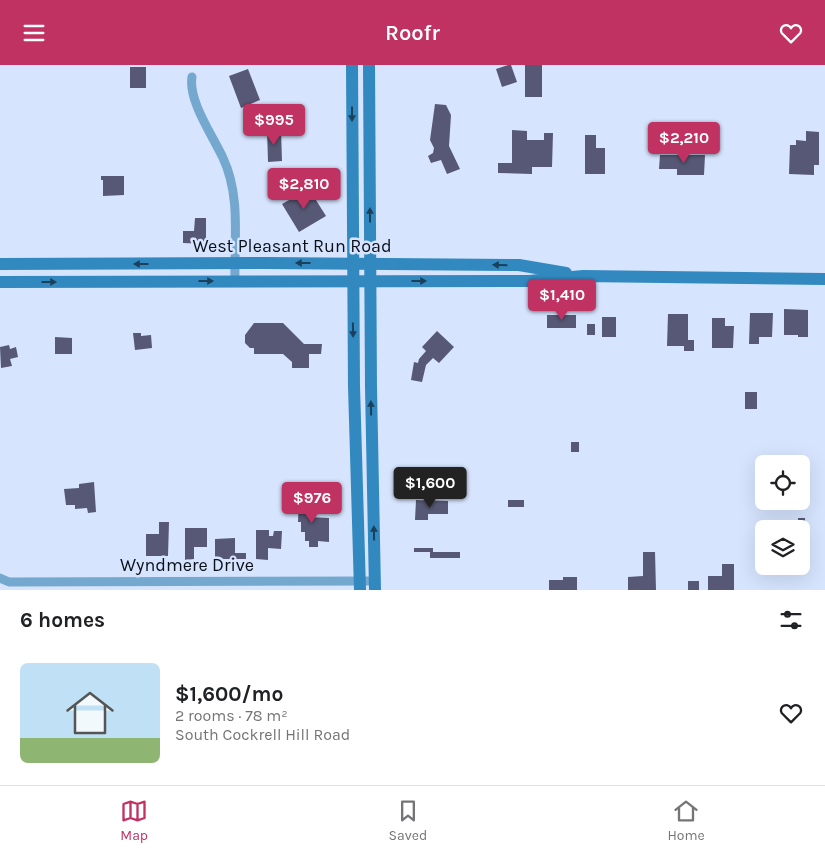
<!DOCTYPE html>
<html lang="en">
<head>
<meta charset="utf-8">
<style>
	:root { --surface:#fff; --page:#f2f2f2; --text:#202124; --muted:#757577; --line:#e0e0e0; --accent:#c03261 }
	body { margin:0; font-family:Karla,sans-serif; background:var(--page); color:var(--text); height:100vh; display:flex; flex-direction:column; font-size:19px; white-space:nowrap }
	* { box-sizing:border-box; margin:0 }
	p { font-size:16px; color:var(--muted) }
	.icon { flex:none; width:28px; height:28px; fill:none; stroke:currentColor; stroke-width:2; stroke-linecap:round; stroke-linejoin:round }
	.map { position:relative; height:525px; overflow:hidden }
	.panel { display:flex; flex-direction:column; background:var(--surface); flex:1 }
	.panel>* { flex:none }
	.fabs { position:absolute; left:755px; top:390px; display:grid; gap:10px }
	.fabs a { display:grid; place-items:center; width:55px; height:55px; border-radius:8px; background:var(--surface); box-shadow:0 5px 20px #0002; font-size:25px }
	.price { position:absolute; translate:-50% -42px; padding:0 11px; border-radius:5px; background:var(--accent); color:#fff; font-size:16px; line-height:32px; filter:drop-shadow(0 1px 2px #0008) }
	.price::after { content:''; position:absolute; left:50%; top:30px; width:15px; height:11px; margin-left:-8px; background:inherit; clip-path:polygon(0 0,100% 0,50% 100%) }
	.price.on { background:#222; color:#fff }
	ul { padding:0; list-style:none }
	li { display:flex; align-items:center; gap:15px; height:125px; padding:0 20px }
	li span { display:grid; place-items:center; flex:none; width:140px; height:100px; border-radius:8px; color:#555 }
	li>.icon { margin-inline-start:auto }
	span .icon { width:60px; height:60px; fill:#fffc; stroke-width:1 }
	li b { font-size:21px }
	h2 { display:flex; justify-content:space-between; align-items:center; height:60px; padding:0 20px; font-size:21px }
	header { display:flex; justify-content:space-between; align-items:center; height:65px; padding:0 20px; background:var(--accent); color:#fff; font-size:22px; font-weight:600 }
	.tab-bar { display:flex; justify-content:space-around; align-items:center; height:70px; border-top:1px solid var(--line); background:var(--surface); font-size:14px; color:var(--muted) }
	.tab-bar a { display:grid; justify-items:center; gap:2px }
	.tab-bar .on { color:var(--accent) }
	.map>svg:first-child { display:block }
</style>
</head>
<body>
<header><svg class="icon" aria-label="menu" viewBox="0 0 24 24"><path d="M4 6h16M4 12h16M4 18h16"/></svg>Roofr<svg class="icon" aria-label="heart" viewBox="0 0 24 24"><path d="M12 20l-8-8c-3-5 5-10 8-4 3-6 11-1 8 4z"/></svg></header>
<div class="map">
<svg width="825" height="525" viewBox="0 0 825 525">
	<rect width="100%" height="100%" fill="#d6e4fe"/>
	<g fill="#565875">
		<polygon points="508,0 511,0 517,17 502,22 496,4"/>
		<rect x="525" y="0" width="17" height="32"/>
		<rect x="130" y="2" width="16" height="21"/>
		<polygon points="248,4 260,35 241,43 229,11"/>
		<polygon points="435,39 446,40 451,50 449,81 460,104 447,109 441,95 431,98 428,91 433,88 434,83 430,75"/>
		<polygon points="267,65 281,65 282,96 268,97"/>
		<polygon points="512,65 527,66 527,75 544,75 544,68 553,68 552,102 532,102 532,109 498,108 498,98 512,98"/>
		<polygon points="806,66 819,67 819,100 814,100 814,110 789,109 790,80 796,80 796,75 806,76"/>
		<polygon points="585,70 596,70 596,83 605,83 605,109 585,109"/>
		<polygon points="660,90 705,90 704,110 677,110 677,104 659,104"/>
		<polygon points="101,111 124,111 124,130 103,131 103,115 101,115"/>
		<polygon points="309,124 326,151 299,167 282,139"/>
		<polygon points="195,153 206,153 206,179 183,178 183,166 194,166"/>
		<polygon points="784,244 808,245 808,272 798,272 798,270 784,270"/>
		<polygon points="750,248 773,248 772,272 759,272 759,279 749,279"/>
		<polygon points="668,249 688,249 688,275 694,275 694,286 684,286 684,281 667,281"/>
		<rect x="547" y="250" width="29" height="13"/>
		<rect x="602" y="252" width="14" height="20"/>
		<polygon points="712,253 725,253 725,261 734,261 733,283 712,283"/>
		<polygon points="254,258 283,258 304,279 322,279 321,289 309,289 309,303 292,303 292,297 283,289 254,289 254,283 250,283 245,278 245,270"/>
		<rect x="587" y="259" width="8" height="11"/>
		<polygon points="437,266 454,282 439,298 433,293 426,300 422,317 411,315 414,297 418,298 419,294 426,286 422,282"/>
		<polygon points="133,268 141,268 141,271 151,270 152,283 135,285"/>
		<polygon points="55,272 72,273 72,289 55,289"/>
		<polygon points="9,280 10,284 16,282 18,292 10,294 12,301 1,303 0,282"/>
		<rect x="745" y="327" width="12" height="17"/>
		<rect x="571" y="377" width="8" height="10"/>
		<polygon points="94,417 96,447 88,448 87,443 75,444 75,440 66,440 64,424 79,423 79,419"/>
		<polygon points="299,431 309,431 309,452 329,453 329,477 318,476 318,482 309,482 309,476 305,476 305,467 301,467 301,457 298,457"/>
		<polygon points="416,435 448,436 448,449 428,449 428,455 415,455"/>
		<rect x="508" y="435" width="16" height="7"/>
		<polygon points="798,453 805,453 806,487 801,487 801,464 789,464 789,459 798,459"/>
		<polygon points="159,457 169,457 168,491 146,491 146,469 159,469"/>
		<polygon points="185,463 207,463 207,482 194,482 194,494 185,495"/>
		<polygon points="256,465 269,465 269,471 273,471 274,466 282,466 281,484 268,483 268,495 256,494"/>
		<polygon points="235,473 235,488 246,488 246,494 215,494 215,474"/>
		<polygon points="414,483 433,483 433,487 460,487 460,493 430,493 430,487 414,487"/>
		<polygon points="643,487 655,487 656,525 628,525 628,512 643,511"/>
		<polygon points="722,499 734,499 734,525 708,525 708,511 722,511"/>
		<polygon points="563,512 577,512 577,525 549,525 549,515 563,515"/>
		<rect x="688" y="516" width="11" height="9"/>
	</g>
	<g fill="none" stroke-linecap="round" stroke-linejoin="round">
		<g stroke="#75a8ce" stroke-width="9">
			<path d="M192 12C188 36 213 71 223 93 241 131 234 176 235 216"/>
			<polyline points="0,513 9,517 375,516"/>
		</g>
		<g stroke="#3289c0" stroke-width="12">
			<polyline points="352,0 354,321 360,525"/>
			<polyline points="369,0 371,322 375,525"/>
			<polyline points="0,199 265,198 519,200 566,208"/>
			<polyline points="0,217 529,216 583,211 825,214"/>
		</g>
	</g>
	<defs><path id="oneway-solid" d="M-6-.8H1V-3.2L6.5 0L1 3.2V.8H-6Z" transform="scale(1.25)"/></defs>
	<g fill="#1a405c">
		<use href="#oneway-solid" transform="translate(352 49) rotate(90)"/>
		<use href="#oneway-solid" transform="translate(370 150) rotate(-90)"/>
		<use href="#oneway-solid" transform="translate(303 198) rotate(-180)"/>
		<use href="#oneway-solid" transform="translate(141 199) rotate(180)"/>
		<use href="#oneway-solid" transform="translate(500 200) rotate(-179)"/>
		<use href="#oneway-solid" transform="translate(206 216)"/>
		<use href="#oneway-solid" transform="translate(419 216)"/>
		<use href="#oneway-solid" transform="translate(49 217)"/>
		<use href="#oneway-solid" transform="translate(353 265) rotate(89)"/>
		<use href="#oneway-solid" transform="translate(371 343) rotate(-91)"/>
		<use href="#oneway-solid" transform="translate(374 468) rotate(-91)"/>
	</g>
	<g text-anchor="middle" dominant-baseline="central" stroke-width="5" stroke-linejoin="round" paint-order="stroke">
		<g font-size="18" fill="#0a101a" stroke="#d6e4fe">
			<text x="292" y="181">West Pleasant Run Road</text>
			<text x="187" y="500">Wyndmere Drive</text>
		</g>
	</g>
</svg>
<div class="fabs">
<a><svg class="icon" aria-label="locate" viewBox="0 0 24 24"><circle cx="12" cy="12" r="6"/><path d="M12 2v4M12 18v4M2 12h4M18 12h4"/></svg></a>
<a><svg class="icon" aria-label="layers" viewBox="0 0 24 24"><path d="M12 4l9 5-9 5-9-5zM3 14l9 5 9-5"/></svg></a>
</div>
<b class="price" style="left:274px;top:81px">$995</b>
<b class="price" style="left:684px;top:99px">$2,210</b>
<b class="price" style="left:304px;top:145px">$2,810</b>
<b class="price" style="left:562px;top:256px">$1,410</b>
<b class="price on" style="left:430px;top:444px">$1,600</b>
<b class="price" style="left:312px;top:459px">$976</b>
</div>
<section class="panel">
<h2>6 homes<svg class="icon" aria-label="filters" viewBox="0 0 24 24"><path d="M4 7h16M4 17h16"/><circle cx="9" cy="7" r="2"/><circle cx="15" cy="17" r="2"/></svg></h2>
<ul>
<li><span style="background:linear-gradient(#bfe0f5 75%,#8fb573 0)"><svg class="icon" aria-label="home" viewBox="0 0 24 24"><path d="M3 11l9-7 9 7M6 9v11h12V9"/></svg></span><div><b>$1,600/mo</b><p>2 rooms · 78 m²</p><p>South Cockrell Hill Road</p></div><svg class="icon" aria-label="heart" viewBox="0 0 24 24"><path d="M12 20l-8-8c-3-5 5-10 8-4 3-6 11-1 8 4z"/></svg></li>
</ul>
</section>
<nav class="tab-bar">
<a class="on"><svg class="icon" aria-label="map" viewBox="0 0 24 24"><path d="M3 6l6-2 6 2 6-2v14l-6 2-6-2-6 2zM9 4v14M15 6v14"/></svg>Map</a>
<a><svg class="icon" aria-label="saved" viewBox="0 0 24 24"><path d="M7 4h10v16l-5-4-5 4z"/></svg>Saved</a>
<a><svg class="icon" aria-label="home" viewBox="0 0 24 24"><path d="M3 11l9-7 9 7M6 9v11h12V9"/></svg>Home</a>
</nav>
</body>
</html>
